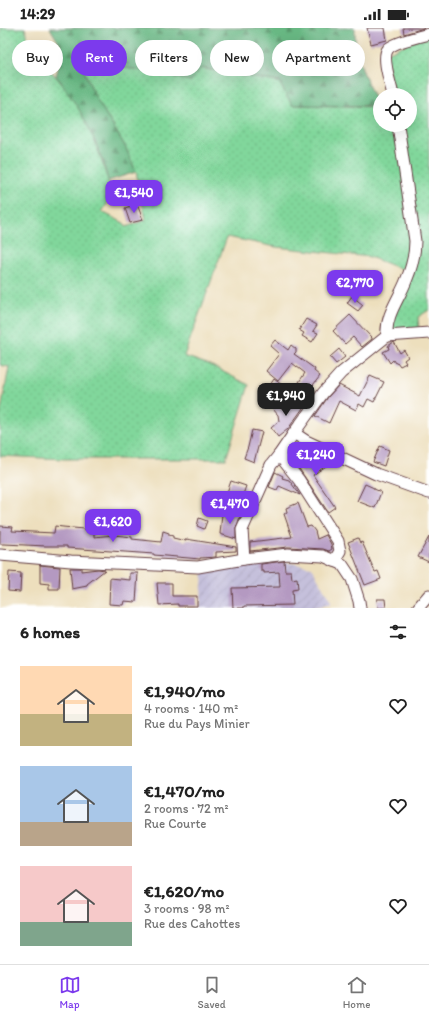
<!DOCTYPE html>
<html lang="en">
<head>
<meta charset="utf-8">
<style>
	:root { --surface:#fff; --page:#f2f2f2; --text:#222; --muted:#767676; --line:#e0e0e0; --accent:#7c3aed }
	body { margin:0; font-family:Itim,sans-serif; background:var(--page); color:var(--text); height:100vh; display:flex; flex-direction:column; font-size:15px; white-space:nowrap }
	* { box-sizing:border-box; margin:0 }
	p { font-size:13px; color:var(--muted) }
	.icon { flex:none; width:22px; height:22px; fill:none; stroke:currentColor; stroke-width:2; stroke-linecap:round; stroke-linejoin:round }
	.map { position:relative; height:580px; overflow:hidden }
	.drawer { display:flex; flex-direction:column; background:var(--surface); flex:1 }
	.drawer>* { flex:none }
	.banner { position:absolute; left:12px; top:12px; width:405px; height:36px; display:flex; gap:8px }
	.fabs { position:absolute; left:373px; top:60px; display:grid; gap:8px }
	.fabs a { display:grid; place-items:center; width:44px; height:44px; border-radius:50%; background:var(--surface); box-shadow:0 4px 16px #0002; font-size:20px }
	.price { position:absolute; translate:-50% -34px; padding:0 9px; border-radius:8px; background:var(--accent); color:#fff; font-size:13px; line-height:26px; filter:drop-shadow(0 1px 2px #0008) }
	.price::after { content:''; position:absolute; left:50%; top:24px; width:12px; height:9px; margin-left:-6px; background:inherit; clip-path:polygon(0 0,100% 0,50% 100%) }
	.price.active { background:#222; color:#fff }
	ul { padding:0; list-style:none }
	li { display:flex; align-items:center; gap:12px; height:100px; padding:0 20px }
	li span { display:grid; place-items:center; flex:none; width:112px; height:80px; border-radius:0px; color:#555 }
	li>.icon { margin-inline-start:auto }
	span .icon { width:48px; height:48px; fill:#fffc; stroke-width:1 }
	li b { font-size:17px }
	h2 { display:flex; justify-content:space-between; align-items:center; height:48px; padding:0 20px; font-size:17px }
	.chip { padding:0 14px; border-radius:18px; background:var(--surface); box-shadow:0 4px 16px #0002; font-size:14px; line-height:36px }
	.chip.active { background:var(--accent); color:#fff }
	.status { display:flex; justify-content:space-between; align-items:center; height:28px; padding:0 20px; background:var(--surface); direction:ltr }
	.status svg { height:11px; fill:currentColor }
	.dock { display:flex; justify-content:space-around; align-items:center; height:56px; border-top:1px solid var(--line); background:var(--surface); font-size:11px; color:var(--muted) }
	.dock a { display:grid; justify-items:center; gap:2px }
	.dock .active { color:var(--accent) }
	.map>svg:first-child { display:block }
</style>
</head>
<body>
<div class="status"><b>14:29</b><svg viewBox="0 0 49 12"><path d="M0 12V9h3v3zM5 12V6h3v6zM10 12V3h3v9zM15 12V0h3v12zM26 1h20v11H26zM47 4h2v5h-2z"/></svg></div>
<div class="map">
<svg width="429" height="580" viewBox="0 0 429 580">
	<defs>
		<pattern id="industrial-furrows" width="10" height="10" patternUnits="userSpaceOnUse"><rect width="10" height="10" fill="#c5c0db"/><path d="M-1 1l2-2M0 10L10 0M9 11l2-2" fill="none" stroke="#aba5bc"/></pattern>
		<pattern id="grass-dots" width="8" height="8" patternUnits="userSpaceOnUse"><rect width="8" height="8" fill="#81d79b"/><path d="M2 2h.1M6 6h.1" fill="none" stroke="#71b886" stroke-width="1.8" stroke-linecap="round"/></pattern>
		<pattern id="forest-firs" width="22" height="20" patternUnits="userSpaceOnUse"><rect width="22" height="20" fill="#68b883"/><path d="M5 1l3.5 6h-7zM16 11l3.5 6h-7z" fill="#58956b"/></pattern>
	</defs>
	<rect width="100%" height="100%" fill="#fff"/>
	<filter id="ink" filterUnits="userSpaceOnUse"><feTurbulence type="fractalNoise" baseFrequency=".025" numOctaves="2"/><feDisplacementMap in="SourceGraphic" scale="8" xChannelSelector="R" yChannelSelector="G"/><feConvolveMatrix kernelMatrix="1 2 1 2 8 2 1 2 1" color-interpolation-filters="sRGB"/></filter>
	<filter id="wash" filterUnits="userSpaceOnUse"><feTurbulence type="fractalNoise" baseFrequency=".012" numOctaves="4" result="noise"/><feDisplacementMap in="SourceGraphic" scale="16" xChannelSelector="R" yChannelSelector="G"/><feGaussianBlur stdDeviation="0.9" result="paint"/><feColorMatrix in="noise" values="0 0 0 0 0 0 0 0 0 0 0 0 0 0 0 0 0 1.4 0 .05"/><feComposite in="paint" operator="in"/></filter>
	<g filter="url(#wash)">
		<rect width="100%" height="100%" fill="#eddfbd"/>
		<polygon fill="url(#industrial-furrows)" points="285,534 312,539 332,576 310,580 200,580 203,544 261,536"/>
		<path fill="url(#grass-dots)" stroke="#667b63" d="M0 0H25C31 27 46 35 62 56 83 82 97 115 106 147 108 152 111 159 111 164 110 172 106 178 102 184L124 195 126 199 146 192 136 144 125 118 96 70 80 34 133 41 201 40 279 54 292 77 380 79V97H410V67H393L385 26 429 6V282L418 289 419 302 394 306 389 300 411 245 370 229 276 219 227 209 184 328 210 337 249 357 226 431H65L0 428V388L9 339 0 337Z"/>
		<path fill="url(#forest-firs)" stroke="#596c57" d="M50 0H355C354 28 367 54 378 78L292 77 279 54 201 40 191 53 133 41 80 34 96 70 125 118 136 144 108 153C106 145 104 137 101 129 91 100 75 72 56 48L63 22Z"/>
		<g id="blocks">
			<g fill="#b499c1">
				<polygon points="367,0 385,0 387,12 371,16"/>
				<polygon points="403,0 424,0 404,6"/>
				<polygon points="137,176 143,192 130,195 125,180"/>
				<polygon points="352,268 363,277 358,283 347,275"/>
				<polygon points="350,287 372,310 372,311 362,319 353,309 345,316 333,303"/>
				<polygon points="306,291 317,297 313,303 318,305 312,314 302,308 304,305 299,302"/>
				<polygon points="275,312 288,322 291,317 296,321 296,324 294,326 315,341 314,343 320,348 310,361 299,354 305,345 292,335 278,353 266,343 279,326 270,318"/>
				<polygon points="394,314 400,325 404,322 408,329 404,332 406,335 400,338 397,334 395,335 393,332 390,335 383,324 389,321 388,318"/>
				<polygon points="339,321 345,329 336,336 330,329"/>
				<polygon points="370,348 384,354 374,374 368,371 364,379 359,376 356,382 339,373 329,395 315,388 328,369 339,357 360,368"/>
				<polygon points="274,351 282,357 273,368 266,363"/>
				<polygon points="294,370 303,380 288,401 278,409 271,400 279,393 278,387 273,381 278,376 282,381"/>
				<polygon points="252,402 262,404 254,434 244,430 248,419"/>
				<polygon points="380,418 389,422 384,438 373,434"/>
				<polygon points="314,424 324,429 329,436 313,447 335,479 328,484 296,436"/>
				<polygon points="275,444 283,448 282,450 289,452 300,467 279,458 277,462 269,459"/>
				<polygon points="231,453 246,458 240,475 225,470"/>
				<polygon points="365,456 374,460 374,461 381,464 375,480 357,473"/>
				<polygon points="298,475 307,499 311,498 315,503 317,511 326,507 331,516 332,521 329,523 323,521 288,519 250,523 250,514 292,509 284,486 287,484 286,480"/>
				<polygon points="222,486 241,486 236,500 236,511 220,506"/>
				<polygon points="199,490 207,493 204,501 197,498"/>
				<polygon points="0,498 13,499 12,503 54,505 55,498 63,499 94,502 94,509 114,507 132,509 132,511 161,514 163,503 169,505 169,507 173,508 173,510 186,513 186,511 236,519 236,523 216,524 216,529 200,530 200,531 154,527 154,526 67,520 67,518 46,518 4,516 0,516"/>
				<polygon points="429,509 429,534 418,529"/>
				<polygon points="358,510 360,515 362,514 375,544 378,543 381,551 365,557 348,514"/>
				<polygon points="284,533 285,543 291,543 292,551 297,550 298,561 292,562 293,577 244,578 244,580 233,580 232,560 280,559 279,544 264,545 264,543 261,543 261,536"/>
				<polygon points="40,537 60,539 59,561 49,561 49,556 40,555"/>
				<polygon points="70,540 81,540 81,543 98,541 105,542 87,556 87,558 72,561"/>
				<polygon points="9,544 21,545 20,564 8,563"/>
				<polygon points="130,545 138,545 136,574 124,573 123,577 109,576 110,550 130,552"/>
				<polygon points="157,555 172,555 172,568 197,568 197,578 178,578 178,576 159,577"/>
				<polygon points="377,571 385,571 386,580 378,580"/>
			</g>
		</g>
	</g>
	<g filter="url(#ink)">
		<use href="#blocks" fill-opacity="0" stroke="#623c41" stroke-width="1"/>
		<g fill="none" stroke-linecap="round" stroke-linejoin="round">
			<g stroke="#623c41" stroke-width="13">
				<g id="minor">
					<path d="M393 67C391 57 381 29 388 21 392 15 421 8 429 6"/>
					<path d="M387 308C385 288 399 271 406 253 412 239 415 228 415 213L398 97"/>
					<polyline points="387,308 429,305"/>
					<polyline points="294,405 306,413 376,446 429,465"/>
					<polyline points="0,527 71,533 198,539 244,531 288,526 323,528 342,536 352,551 359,573 360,580"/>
					<polyline points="244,531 242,502 271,437 279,427"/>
					<polyline points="334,533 340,523 338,513 299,452 279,427 294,405 323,365 341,345 387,308"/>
					<polyline points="418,580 429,567"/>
				</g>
			</g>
			<use href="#minor" stroke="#fff" stroke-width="11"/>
		</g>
	</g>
</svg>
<div class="fabs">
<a><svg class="icon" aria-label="locate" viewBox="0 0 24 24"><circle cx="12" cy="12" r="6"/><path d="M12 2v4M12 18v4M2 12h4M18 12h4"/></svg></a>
</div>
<b class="price" style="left:134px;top:186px">€1,540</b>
<b class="price" style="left:355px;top:276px">€2,770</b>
<b class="price active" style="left:286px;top:389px">€1,940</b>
<b class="price" style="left:316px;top:448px">€1,240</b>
<b class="price" style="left:230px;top:497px">€1,470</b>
<b class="price" style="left:113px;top:515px">€1,620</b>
<div class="banner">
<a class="chip">Buy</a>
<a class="chip active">Rent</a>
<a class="chip">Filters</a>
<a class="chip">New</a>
<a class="chip">Apartment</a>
</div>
</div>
<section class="drawer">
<h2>6 homes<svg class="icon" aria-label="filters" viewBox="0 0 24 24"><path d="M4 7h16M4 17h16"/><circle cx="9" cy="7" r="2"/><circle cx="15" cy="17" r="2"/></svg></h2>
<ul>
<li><span style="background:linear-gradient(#ffd9b3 60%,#c2b280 0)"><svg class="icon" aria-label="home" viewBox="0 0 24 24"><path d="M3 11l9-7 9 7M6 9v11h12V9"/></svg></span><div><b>€1,940/mo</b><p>4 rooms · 140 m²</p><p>Rue du Pays Minier</p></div><svg class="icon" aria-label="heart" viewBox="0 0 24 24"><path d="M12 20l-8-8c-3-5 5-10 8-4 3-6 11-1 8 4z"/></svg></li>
<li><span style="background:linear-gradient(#a9c7e8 70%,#b9a48a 0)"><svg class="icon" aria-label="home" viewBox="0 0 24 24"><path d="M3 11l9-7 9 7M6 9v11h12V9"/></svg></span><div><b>€1,470/mo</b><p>2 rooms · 72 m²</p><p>Rue Courte</p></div><svg class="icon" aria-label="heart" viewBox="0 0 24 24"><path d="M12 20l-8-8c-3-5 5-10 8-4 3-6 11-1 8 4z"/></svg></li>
<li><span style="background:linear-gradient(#f6c9c9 70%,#7fa58c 0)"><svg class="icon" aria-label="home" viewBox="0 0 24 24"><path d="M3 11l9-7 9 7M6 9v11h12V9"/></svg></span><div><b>€1,620/mo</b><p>3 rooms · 98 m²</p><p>Rue des Cahottes</p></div><svg class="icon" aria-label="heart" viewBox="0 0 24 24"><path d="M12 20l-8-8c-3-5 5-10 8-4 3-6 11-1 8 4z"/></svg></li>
</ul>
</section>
<nav class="dock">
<a class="active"><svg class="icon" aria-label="map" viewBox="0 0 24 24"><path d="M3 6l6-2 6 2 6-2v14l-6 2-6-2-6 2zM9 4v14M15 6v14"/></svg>Map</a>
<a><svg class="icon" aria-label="saved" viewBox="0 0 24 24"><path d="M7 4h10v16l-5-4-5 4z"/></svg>Saved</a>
<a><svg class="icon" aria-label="home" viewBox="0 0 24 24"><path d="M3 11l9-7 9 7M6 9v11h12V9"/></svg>Home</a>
</nav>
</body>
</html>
